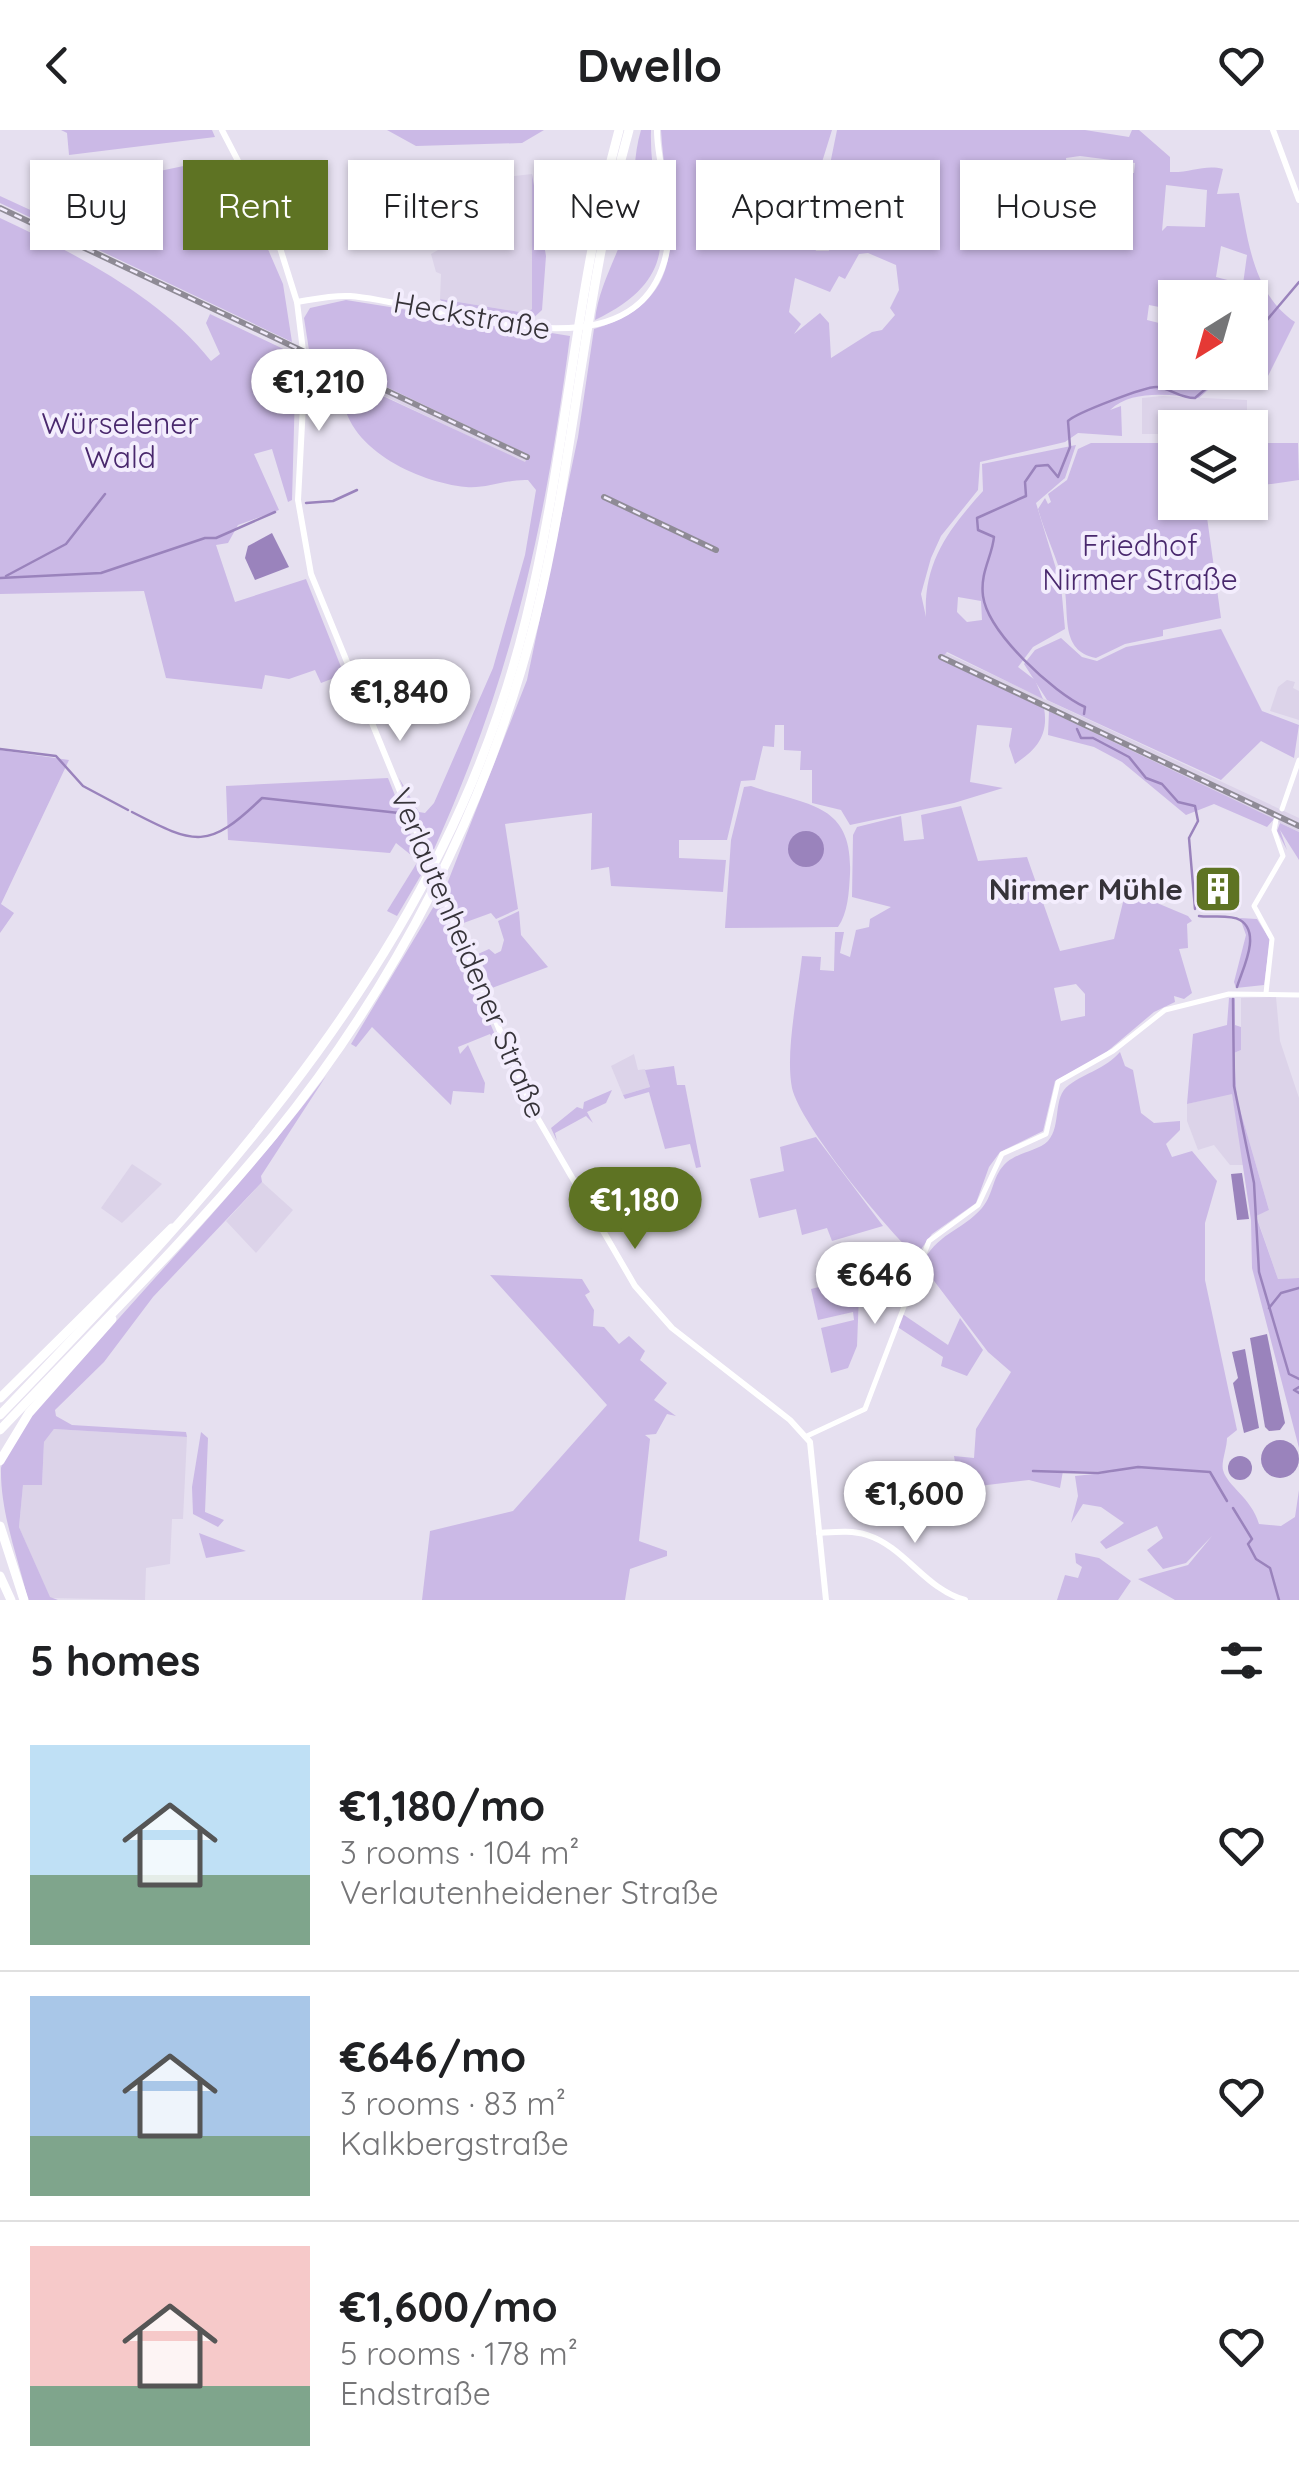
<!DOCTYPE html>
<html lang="en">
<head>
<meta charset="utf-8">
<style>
	:root { --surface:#fff; --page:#f2f2f2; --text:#202124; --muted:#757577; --line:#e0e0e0; --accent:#5e7323 }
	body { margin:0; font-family:Quicksand,sans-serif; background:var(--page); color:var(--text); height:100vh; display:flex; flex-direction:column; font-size:38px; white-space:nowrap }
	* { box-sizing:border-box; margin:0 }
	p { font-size:32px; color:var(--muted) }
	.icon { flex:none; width:55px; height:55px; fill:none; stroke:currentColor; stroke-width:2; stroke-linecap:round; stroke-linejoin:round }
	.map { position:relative; height:1470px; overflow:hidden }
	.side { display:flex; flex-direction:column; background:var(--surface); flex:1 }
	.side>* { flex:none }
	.hud { position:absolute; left:30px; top:30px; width:1240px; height:90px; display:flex; gap:20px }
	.needle { width:65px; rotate:217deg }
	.tools { position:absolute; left:1158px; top:150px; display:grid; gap:20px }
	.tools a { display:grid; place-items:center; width:110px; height:110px; border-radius:0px; background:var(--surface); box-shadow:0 2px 8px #0004; font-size:50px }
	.price { position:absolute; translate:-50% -85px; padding:0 22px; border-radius:35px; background:#fff; color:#222; font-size:32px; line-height:65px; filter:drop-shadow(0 2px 5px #0008) }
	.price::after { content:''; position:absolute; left:50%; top:60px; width:30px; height:22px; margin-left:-15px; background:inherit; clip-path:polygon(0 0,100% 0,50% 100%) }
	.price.current { background:var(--accent); color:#fff }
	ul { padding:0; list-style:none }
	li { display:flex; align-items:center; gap:30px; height:250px; padding:0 30px }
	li+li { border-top:2px solid var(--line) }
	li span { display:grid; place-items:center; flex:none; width:280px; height:200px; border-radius:0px; color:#555 }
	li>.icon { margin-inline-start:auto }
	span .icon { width:120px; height:120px; fill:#fffc; stroke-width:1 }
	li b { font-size:42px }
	h2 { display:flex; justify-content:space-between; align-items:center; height:120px; padding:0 30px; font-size:42px }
	.chip { padding:0 35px; border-radius:0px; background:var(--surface); box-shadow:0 2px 8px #0004; font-size:35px; line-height:90px }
	.chip.current { background:var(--accent); color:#fff }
	header { display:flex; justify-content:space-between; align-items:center; height:130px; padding:0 30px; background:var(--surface); font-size:45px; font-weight:700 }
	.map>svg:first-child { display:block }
</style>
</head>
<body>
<header><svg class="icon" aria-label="back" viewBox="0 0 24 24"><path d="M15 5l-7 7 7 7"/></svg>Dwello<svg class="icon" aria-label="heart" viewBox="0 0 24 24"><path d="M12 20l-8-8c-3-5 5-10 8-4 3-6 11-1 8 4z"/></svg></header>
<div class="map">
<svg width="1299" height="1470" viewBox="0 0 1299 1470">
	<rect width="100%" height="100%" fill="#e6e0f0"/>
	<g fill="#dcd3e9">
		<polygon points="438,39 491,39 498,48 532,44 532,179 526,183 440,169 441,144 436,142 431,124 438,120"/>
		<polygon points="721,60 813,61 829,121 816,121 813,113 763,117 749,111 724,94"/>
		<polygon points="309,220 529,325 525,333 309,230"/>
		<polygon points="1162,266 1247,270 1247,297 1175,298 1170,304 1142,304 1142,268"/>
		<polygon points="944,522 1299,688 1299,702 940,529"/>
		<polygon points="1287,550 1295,552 1293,558 1299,561 1299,590 1270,581 1278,557"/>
		<polygon points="1276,867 1280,911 1299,968 1299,1148 1278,1149 1256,1085 1269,1080 1237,969 1234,923 1241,920 1241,868"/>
		<polygon points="634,924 638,940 645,939 650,957 623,965 611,936"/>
		<polygon points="1232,963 1244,1035 1230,1035 1214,1015 1198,1020 1187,991 1187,974"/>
		<polygon points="132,1034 162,1054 122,1093 101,1078"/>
		<polygon points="262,1052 293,1080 256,1123 226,1091"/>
		<polygon points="54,1299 187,1307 183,1389 172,1389 170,1434 146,1438 145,1470 50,1468 19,1397 23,1354 42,1355 44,1312"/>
	</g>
	<g fill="#cbb9e6" fill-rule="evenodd">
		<polygon points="61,0 212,0 215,7 69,25 67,3"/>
		<polygon points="387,0 544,0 522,13 416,16"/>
		<path d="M641 0H651C648 83 699 140 595 190 599 151 624 117 631 78 635 52 633 26 641 0Z"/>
		<path d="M661 0H832L813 61 721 60 724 94C760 118 772 116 814 113L816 121H829L828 110 836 106 823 69 837 0H1085L1129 7 1132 0H1139L1170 27V42C1190 43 1205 34 1223 39L1217 64 1239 63C1248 110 1253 164 1295 192L1265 252 1250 233V168L1191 167 1190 163 1176 165 1174 180 1149 175 1147 190 1175 197V242L1227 243 1199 268C1170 265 1133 259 1110 280L1121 276 1122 306 1078 303 1065 312 980 332 978 360 941 406 931 428 921 464 926 487C923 433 948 400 983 361L982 334 1076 315 1065 348 1036 373 1061 455 1065 499 1033 517 1018 537 1035 550 1043 569 947 522 941 529 1044 578C1049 606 1036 620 1015 634L1009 616 1012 598 977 595 970 652 1003 658 954 673 850 695 841 680 812 673V640H800L801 621 784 620V595H775L774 617 763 616 755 650 741 651 727 710H679V728L726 730 723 762 611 756 609 737 591 740 592 683 505 694 518 779 496 789 491 783 458 795 445 759 527 550 578 307 594 199C703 167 665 79 661 0ZM1080 26 1135 33 1134 43 1067 41 1066 28ZM1166 55 1207 60 1205 97 1167 96 1162 101ZM1221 116 1247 125 1243 154 1216 147ZM868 123 896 135 899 160 890 178 895 185 882 200 872 202 831 228 829 193 820 183 794 204 801 194 789 182 795 148 830 162 839 146 845 149 859 124ZM958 467 981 471 982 490 967 492 957 482Z"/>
		<polygon points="193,34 200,79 248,73 283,154 292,212 0,73 0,66 76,101 70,39 155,42"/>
		<polygon points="532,44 546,126 542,180 530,191 443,175 440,169 526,183 532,179"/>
		<path d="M0 88C74 123 161 167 211 231L220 224 206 193 210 184 296 225 292 370 288 372 272 319 254 324 279 380 238 395 228 413 216 415 235 472 306 449 347 552 338 556 334 548 321 553 315 540 289 549 265 545 262 559 166 548 144 461 0 464Z"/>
		<path d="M346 170 570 206C545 398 512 548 431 726L399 648 419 682 425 683 434 673 493 538 525 425 536 360 528 350C507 349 486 359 466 357 414 352 331 312 344 248L525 332 529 325 309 220 304 188 310 178Z"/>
		<path d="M1091 313H1175V372L1205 373 1221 488 1163 500V506L1125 514 1096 528C1059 521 1070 483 1064 455 1058 430 1045 404 1038 379L1045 368 1048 374 1051 372 1048 364 1067 350 1078 319Z"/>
		<polygon points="1250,313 1298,313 1299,350 1250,357"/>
		<polygon points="1221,499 1262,581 1299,595 1294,628 1261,611 1221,650 1047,570 1024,534 1035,520 1061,508 1082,527 1097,531 1126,517"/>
		<polygon points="1049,581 1274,689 1267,697 1214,674 1186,685 1122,632 1094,617 1048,605"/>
		<polygon points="0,620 69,630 1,774 14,783 0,803"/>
		<polygon points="388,648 418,723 411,725 396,713 390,723 228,710 226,656"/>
		<path d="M751 656C808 676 853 672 850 744 849 762 848 783 838 797L725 798 731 710 744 657Z"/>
		<path d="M961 676 978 731 1027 727 1060 821 1114 809 1126 760 1188 786 1192 791 1187 794 1188 818 1179 819 1192 863 1184 869 1174 866 1175 872 1154 882 1103 925 1055 951 1043 1001 1000 1022 989 1037 976 1073 932 1104 916 1126C887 1100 800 994 792 958 785 922 798 863 802 826L821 827 820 840 834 841 835 802H844L840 823 850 827 856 800 869 797 870 789 891 777 852 767 853 705 857 697 901 686 904 711 924 709 921 685ZM1076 854 1085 864V886L1061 891 1054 858Z"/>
		<polygon points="1280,693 1299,702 1299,730 1280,700 1287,720 1277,701"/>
		<polygon points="418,731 424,740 397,786 387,781"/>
		<polygon points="437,771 476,871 480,870 509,937 490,904 458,917 460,924 468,915 485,953 484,963 453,961 451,975 372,897 356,917 351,914"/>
		<polygon points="519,781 521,805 548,837 492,858 478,824 489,819 495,824 501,821 504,810 498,791"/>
		<polygon points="1240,788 1257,789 1270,810 1264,855 1236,858 1234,852 1246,805"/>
		<polygon points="1229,868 1235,868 1235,895 1241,897 1241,920 1234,923 1237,969 1269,1080 1256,1086 1278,1149 1299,1148 1299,1318 1252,1138 1251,1090 1232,964 1187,974 1193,904 1227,895"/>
		<path d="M1120 922 1125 936 1133 940 1141 983 1154 993 1180 991V1000L1166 1014 1172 1027 1192 1021 1217 1051 1205 1093V1150L1237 1300 1227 1308C1227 1318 1221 1332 1223 1340 1227 1356 1251 1367 1259 1394L1281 1396 1295 1387 1299 1360V1470H1175L1138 1449 1188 1435 1212 1406 1186 1433 1163 1439 1147 1420 1163 1408 1157 1396 1106 1419 1100 1412 1124 1393 1101 1377 1083 1374 1071 1393 1078 1366 1075 1346 1113 1342 1063 1341 1060 1358 1029 1350 971 1357V1350H958L954 1326 974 1328 976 1299 1011 1242 988 1222 922 1135C935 1104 962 1101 982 1078 994 1064 992 1045 1007 1032 1019 1022 1038 1021 1048 1011 1062 995 1052 967 1069 955 1087 942 1105 939 1120 922Z"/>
		<polygon points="674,936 677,955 685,955 701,1037 696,1038 690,1014 665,1019 649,962 625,969 623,965 650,957 645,940"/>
		<path d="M326 946 261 1046 262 1052 153 1167 104 1232 55 1280 56 1286 72 1295 186 1302 187 1307 54 1299 44 1312 42 1355H23L19 1397 50 1467 58 1470H28C18 1427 0 1383 1 1338 13 1292 58 1257 88 1223 168 1132 253 1043 326 946Z"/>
		<polygon points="612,960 606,973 587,982 593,993 586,986 555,1003 557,1011 551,998 577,977 583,979 584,972"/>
		<polygon points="816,1007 883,1096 832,1111 827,1098 802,1105 796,1079 759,1088 750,1049 784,1041 780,1017"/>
		<polygon points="860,1138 857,1216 848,1238 831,1243 821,1198 854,1190 853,1182 818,1190 811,1159 839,1152"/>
		<polygon points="490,1145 582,1149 590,1162 585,1165 594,1180 593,1196 604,1197 619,1214 629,1206 645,1221 640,1230 667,1253 654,1270 676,1286 667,1284 656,1304 645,1305 650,1309 639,1411 667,1421 667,1426 630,1439 625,1470 422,1470 430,1401 513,1381 607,1275"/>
		<polygon points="901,1183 948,1215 960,1188 983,1220 967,1246 941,1236 943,1227 896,1196"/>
		<polygon points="201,1302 208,1308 205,1382 224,1390 218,1397 193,1384 192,1357"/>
		<polygon points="199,1403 246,1421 206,1428"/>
		<polygon points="1075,1423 1099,1428 1131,1451 1118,1470 1057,1470 1065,1445 1078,1448 1082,1437 1076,1433"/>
	</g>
	<g fill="#9a83bc">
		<polygon points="272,403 289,437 255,450 245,428 248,416"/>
		<circle cx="806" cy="719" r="18"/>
		<polygon points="1242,1043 1249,1089 1237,1090 1231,1044"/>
		<polygon points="1267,1204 1285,1293 1280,1300 1269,1301 1265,1297 1250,1208"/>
		<polygon points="1245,1219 1259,1298 1244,1303 1233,1253 1238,1248 1232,1222"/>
		<circle cx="1280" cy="1329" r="19"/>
		<circle cx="1240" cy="1338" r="12"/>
	</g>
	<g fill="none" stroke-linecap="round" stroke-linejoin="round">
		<g stroke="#9a83bc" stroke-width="2.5">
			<polyline points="1250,210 1299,152"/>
			<polyline points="306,373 333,371 357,360"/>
			<polyline points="6,446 66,414 105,364"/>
			<polyline points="0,448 101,443 205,408 216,408 275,382"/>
			<path d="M1084 584 1085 577C1054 563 988 503 983 466 980 442 992 427 994 407L978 400 977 388 1026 366 1025 352 1036 336 1048 335 1058 347 1070 317 1068 291C1076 283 1146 256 1157 257 1170 258 1179 268 1195 268L1225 242"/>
			<polyline points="1077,599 1081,608 1093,608 1129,627 1146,648 1162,654 1178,672 1195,676 1198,691 1189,708 1195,779"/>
			<polyline points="0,619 56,626 83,656 128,680"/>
			<path d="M132 682C196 715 208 720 262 668L399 683"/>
			<path d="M1199 786C1210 788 1230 784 1240 790 1262 803 1242 840 1237 857"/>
			<polyline points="1233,869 1234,956 1254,1053 1259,1142 1289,1244 1299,1249"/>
			<polyline points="1269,1178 1281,1163 1299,1158"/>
			<polyline points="1299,1257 1294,1260 1299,1263"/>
			<polyline points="1033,1341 1098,1343 1138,1337 1210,1342 1227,1371"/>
			<polyline points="1233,1378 1252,1409 1248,1414 1256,1429 1270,1438 1279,1470"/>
		</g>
		<g stroke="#fff" stroke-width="5">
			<polyline points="1282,679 1299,630"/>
			<polyline points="1266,863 1272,809 1254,776 1283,726 1274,700 1276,690"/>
			<polyline points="807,1306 865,1279 929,1111 978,1075 1002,1024 1046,1004 1058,952 1113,921 1165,880 1229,864 1299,865"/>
		</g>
		<g stroke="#fff" stroke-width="6">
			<polyline points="222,0 275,102 297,172 305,237 298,370 311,444 431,737"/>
			<polyline points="1273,0 1299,70"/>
			<path d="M297 172C315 169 332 165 350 166 443 173 654 264 669 106 673 70 657 36 657 0"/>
			<polyline points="438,753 534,982 635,1156 672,1198 790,1290 810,1312 826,1470"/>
			<path d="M819 1403C835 1402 852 1400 867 1405 905 1417 925 1459 965 1470"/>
		</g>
		<g stroke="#fff" stroke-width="9">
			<polyline points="621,39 622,58"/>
			<polyline points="0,1268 172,1098"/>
			<path d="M0 1285C226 1050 446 816 526 489 566 327 575 161 619 0"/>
			<path d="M0 1300C92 1203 188 1109 273 1006 394 858 488 676 535 490 575 328 584 161 629 0"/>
			<polyline points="0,1331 29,1283 112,1189"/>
			<polyline points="0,1396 24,1470"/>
			<polyline points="0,1446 11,1470"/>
		</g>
		<g stroke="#8f8b96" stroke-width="6">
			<g id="rail">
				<polyline points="0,78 527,327"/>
				<polyline points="604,367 716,420"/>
				<polyline points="941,527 1299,696"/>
			</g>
		</g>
		<use href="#rail" stroke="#f3edfd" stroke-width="2.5" stroke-dasharray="8" stroke-linecap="butt"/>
	</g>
	<defs>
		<g id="building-square" transform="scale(2.5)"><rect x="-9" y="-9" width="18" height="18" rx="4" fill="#5e7323" stroke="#f3edfd"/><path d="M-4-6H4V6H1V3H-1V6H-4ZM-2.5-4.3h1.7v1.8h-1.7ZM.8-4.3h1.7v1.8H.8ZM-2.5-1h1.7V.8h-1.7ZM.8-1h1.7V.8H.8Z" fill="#fff"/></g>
	</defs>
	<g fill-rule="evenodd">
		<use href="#building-square" x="1218" y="759"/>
	</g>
	<g text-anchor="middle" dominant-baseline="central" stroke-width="8" stroke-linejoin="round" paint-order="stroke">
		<g font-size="30" fill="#363339" stroke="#f3edfd">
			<text transform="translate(472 185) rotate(10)">Heckstraße</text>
			<text transform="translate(469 823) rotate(67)">Verlautenheidener Straße</text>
		</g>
		<g font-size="30" fill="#49286d" stroke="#f3edfd">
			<text x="120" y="293">Würselener<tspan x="120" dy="34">Wald</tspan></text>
			<text x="1140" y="415">Friedhof<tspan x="1140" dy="34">Nirmer Straße</tspan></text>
		</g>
		<g font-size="30" font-weight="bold" fill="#363339" stroke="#f3edfd" text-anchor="end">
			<text x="1183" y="759">Nirmer Mühle</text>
		</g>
	</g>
</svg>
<div class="tools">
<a><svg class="needle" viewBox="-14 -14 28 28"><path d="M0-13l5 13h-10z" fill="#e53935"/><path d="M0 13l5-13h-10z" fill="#757577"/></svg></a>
<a><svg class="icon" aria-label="layers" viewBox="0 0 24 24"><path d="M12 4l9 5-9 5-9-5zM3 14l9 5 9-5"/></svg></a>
</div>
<b class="price" style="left:319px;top:304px">€1,210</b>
<b class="price" style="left:400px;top:614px">€1,840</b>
<b class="price current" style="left:635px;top:1122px">€1,180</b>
<b class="price" style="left:875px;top:1197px">€646</b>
<b class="price" style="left:915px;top:1416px">€1,600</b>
<div class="hud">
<a class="chip">Buy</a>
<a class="chip current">Rent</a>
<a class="chip">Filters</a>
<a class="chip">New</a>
<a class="chip">Apartment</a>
<a class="chip">House</a>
</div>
</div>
<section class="side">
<h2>5 homes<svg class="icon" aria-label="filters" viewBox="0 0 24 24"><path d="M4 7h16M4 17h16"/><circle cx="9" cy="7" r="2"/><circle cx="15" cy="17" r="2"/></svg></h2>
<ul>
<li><span style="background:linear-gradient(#bfe0f5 65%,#7fa58c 0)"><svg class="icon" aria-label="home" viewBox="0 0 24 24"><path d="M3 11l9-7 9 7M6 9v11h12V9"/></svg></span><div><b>€1,180/mo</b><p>3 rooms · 104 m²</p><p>Verlautenheidener Straße</p></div><svg class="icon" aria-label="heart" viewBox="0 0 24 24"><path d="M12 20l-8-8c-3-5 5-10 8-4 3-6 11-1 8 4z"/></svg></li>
<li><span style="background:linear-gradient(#a9c7e8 70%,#7fa58c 0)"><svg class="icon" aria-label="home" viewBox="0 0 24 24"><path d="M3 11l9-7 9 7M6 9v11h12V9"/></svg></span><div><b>€646/mo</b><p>3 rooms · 83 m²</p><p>Kalkbergstraße</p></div><svg class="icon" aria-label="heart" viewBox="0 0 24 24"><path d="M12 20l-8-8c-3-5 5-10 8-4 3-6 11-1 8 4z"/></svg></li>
<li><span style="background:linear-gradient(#f6c9c9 70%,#7fa58c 0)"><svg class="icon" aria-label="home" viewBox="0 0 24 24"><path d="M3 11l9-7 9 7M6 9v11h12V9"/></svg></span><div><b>€1,600/mo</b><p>5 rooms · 178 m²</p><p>Endstraße</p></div><svg class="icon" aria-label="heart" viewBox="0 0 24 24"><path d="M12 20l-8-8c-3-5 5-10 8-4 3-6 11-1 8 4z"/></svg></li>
</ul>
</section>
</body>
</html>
